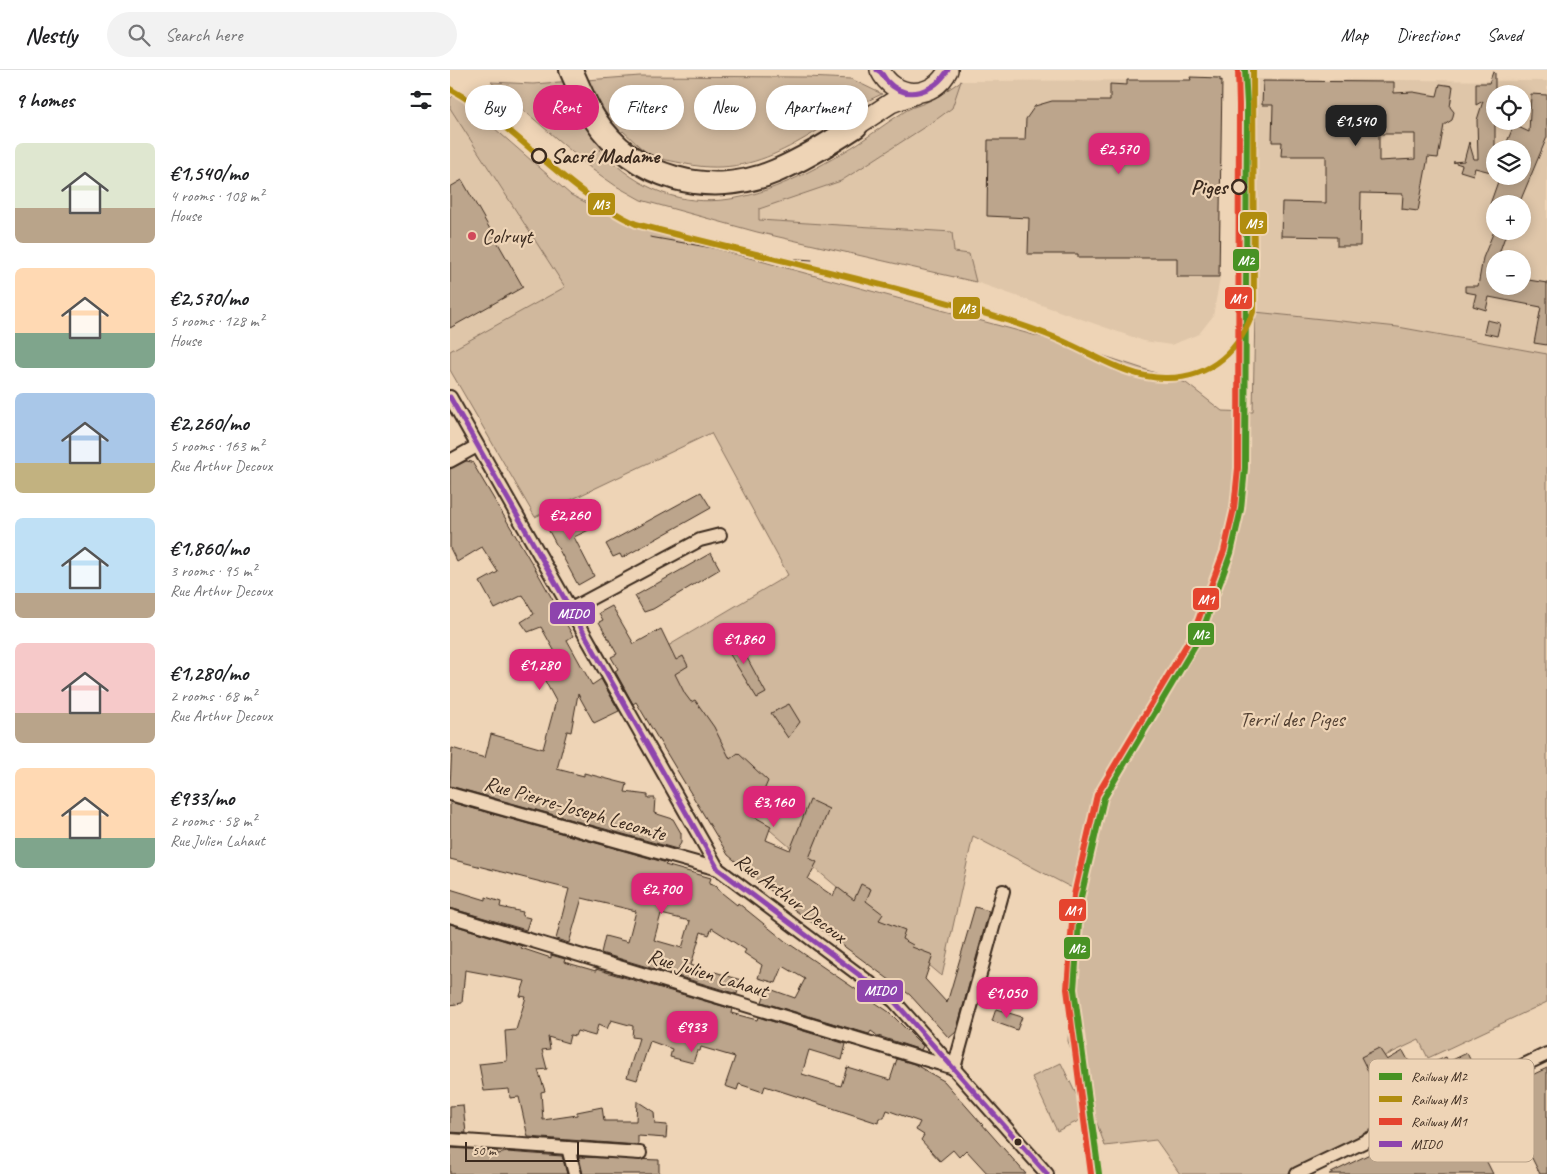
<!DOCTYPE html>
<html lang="en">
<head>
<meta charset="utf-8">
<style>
	:root { --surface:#fff; --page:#f2f2f2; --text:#202124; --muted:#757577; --line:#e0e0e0; --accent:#db2777 }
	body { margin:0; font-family:Caveat,sans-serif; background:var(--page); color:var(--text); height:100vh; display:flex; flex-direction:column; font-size:19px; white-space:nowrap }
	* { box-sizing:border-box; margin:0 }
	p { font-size:16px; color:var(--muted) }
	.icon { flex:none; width:28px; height:28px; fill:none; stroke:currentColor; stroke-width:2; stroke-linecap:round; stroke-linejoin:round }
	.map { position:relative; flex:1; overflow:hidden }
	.details { display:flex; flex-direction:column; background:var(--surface); width:450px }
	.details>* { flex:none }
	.guide { position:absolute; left:15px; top:15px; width:475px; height:45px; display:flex; gap:10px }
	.fabs { position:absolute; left:1036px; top:15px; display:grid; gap:10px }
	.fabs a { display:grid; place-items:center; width:45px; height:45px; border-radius:50%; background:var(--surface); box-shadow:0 2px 12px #0003; font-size:25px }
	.scale { position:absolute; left:15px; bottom:12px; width:114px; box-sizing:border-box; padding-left:5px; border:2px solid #3b2a1e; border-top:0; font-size:14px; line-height:18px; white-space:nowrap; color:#3b2a1e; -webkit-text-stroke:4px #eed4b6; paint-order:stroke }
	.price { position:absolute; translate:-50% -42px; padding:0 11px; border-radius:10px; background:var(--accent); color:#fff; font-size:16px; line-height:32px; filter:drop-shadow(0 1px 2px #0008) }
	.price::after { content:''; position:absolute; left:50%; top:30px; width:15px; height:11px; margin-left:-8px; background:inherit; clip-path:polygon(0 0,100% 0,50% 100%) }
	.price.selected { background:#222; color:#fff }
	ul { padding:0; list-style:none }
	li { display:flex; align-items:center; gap:15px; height:125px; padding:0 15px }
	li span { display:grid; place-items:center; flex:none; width:140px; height:100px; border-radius:8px; color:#555 }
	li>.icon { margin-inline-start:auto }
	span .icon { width:60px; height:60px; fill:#fffc; stroke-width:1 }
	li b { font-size:21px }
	h2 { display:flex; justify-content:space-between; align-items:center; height:60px; padding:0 15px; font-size:21px }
	.pill { padding:0 18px; border-radius:22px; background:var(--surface); box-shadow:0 2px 12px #0003; font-size:18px; line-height:45px }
	.pill.selected { background:var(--accent); color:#fff }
	header { display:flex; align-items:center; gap:30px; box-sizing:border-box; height:70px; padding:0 25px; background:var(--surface); border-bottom:1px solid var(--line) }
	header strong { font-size:24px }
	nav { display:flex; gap:28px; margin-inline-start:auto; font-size:18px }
	.search { width:350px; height:45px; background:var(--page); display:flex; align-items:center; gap:12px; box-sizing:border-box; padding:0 18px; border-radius:28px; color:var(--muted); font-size:19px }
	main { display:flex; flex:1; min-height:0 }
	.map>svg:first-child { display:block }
</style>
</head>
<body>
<header>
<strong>Nestly</strong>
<div class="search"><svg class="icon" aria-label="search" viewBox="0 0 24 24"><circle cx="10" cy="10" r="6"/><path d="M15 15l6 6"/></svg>Search here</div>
<nav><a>Map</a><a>Directions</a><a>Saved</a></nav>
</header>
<main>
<section class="details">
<h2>9 homes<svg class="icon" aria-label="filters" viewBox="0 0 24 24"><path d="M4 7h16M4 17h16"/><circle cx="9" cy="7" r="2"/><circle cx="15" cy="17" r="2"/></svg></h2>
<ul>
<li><span style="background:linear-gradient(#dfe7d0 65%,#b9a48a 0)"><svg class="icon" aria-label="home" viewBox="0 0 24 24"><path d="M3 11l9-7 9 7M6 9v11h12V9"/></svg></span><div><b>€1,540/mo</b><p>4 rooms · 108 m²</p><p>House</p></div></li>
<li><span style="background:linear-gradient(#ffd9b3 65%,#7fa58c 0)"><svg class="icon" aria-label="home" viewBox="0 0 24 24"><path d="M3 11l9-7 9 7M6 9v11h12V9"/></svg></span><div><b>€2,570/mo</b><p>5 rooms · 128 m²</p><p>House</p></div></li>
<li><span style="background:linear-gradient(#a9c7e8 70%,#c2b280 0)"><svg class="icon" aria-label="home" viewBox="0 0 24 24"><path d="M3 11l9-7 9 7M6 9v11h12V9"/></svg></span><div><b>€2,260/mo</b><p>5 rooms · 163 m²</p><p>Rue Arthur Decoux</p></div></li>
<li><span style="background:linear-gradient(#bfe0f5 75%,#b9a48a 0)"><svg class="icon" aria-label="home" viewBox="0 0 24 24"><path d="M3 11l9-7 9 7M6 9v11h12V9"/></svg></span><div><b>€1,860/mo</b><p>3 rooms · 95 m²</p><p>Rue Arthur Decoux</p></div></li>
<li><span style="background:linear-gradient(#f6c9c9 70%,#b9a48a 0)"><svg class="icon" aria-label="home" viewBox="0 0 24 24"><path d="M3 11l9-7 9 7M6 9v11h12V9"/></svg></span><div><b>€1,280/mo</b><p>2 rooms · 68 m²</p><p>Rue Arthur Decoux</p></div></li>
<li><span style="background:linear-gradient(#ffd9b3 70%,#7fa58c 0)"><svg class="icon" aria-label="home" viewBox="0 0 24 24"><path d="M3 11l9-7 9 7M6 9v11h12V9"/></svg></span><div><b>€933/mo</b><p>2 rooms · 58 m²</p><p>Rue Julien Lahaut</p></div></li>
</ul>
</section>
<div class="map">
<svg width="1097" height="1104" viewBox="0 0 1097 1104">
	<rect width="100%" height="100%" fill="#eed4b6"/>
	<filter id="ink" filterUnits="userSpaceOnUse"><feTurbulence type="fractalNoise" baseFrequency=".02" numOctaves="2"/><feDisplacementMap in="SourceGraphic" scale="10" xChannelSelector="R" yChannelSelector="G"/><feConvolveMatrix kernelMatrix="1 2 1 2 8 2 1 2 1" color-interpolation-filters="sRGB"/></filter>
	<g filter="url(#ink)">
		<g fill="#dfc6a9" fill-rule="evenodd">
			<path d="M806 9 1097 11V284L948 257 805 242ZM1045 24H1072V51H1045ZM1045 79H1072V106H1045ZM1045 134H1072V161H1045ZM1045 189H1072V216H1045Z"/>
			<polygon points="772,10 770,208 763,246 749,264 721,275 694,271 526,212 519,185 504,182 502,162 309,150 309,139 391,111 487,49 502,38 511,11"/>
			<polygon points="0,38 115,217 0,281"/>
		</g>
		<g fill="#d0b89d" stroke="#86715e">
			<path d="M190 6 356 7 401 9 432 24C365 54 318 111 236 94 224 91 210 90 199 84 190 78 181 68 173 61L150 80C233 166 320 128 407 74 424 63 440 50 457 40 464 36 472 35 479 31 490 26 500 18 511 11L502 38 487 49 391 111 309 139V150L502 162 504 182 519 184 526 212 307 162 191 130 166 116 143 100 41 12 83 14Z"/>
			<polygon points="5,24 121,125 185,157 624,276 736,313 772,341 803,342 805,242 948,257 1097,284 1097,932 978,988 969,970 916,995 942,1048 838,1104 730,1104 706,1070 655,1076 618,971 628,821 523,766 492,906 288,733 201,586 338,505 261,363 85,447 0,300 0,281 115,217 0,38 0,29"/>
			<polygon points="611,993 637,1047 607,1061 582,1007"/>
		</g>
		<g fill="#bca58c" stroke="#3b2a1e" fill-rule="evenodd">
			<polygon points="1043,2 1045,3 1045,103 1025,98 1023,105 1010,101 1012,95 1003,92 1014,91 1019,72 1024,89 1028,89 1027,50 1033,31 1026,35 1026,13 1039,13"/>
			<polygon points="740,7 770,8 770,11 772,10 769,207 727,207 727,188 628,188 628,184 578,184 579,148 537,146 538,70 575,70 576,49 585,36 602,31 660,31 660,14 677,15 677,10 741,10"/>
			<path d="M813 11 944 12V23L963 22 987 26 990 14 1003 16 1000 37 1004 42 1002 50 994 55 988 88 978 87 968 141 952 139 953 124 911 123 910 176H887V167L831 166 832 132 876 133V86H831L832 72H822L823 35H812ZM929 64H965V89L929 91Z"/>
			<polygon points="1081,24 1097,25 1097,67 1069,134 1040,134 1050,106 1072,106 1072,79 1054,79 1064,55 1079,62"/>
			<polygon points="12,110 73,217 0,258 0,117"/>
			<polygon points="1044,161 1057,161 1047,189 1045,189 1045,216 1072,216 1072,209 1097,213 1097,275 1084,273 1091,237 1039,227 1036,240 1023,236 1026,224 1015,222 1015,216 1028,216 1033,188"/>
			<polygon points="1037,250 1050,253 1047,266 1034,263"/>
			<polygon points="16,391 22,392 90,507 123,566 117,570 142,615 151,609 169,641 144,653 128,624 121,662 117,661 107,699 134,706 134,703 177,714 175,722 198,725 198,728 205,728 204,743 223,749 231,763 231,773 227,779 0,716 2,678 35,688 41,664 93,679 106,631 89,600 109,589 91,557 78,562 71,552 84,544 73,525 45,539 30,512 48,502 32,477 7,492 0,478 0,399"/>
			<polygon points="251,422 261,438 172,488 170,484 163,487 156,474"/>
			<polygon points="123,435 129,446 133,444 141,459 124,467 144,506 128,515 93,450"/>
			<polygon points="261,483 270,499 203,539 194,542 185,526"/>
			<polygon points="162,536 184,574 211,559 226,590 233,586 238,596 225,604 235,624 241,632 245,630 264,657 280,689 288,683 318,711 303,746 321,756 316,770 340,780 360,730 379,739 359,788 367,792 358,809 383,826 387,817 404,830 411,814 421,819 416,831 433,844 429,850 455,860 452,869 463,875 462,877 483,885 475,909 497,933 525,837 539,841 506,962 499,968 460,925 338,835 278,785 186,632 183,634 165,601 168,599 161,587 167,584 149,552 153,550 149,543"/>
			<polygon points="284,564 316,623 307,628 271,570"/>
			<polygon points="339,634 350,652 338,668 321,643"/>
			<path d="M0 732 217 793 215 795 261 808 259 814 268 817 267 819 287 835 288 833 335 871 439 942 473 976 471 980 428 966 421 961 419 964 312 932 317 918 345 928 355 909 333 896 326 913 308 908 312 895 294 883 296 880 262 858 259 865 251 862 241 895 264 904 265 902 291 910 287 924 151 883 155 866 178 872 186 841 132 828 119 873 106 869 119 819 0 789ZM211 844 240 851 232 878 204 870Z"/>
			<polygon points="0,819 36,830 36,827 51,832 50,837 73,842 72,846 80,848 76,860 0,838"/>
			<polygon points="0,854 72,876 71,878 101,888 101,885 115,889 114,892 146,901 146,899 282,939 281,943 307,950 308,947 396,974 392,990 359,980 352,1004 391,1016 397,997 440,1010 447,989 464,994 494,1011 576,1104 538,1104 516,1080 509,1087 503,1080 490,1091 471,1070 474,1065 466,1060 470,1052 437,1040 434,1048 429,1048 428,1053 315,1016 313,1022 289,1014 287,1020 275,1016 285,987 251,977 250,981 247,981 243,993 220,987 222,979 200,971 187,1010 177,1007 189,968 182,967 183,956 161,950 157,959 148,955 145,966 127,961 125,966 120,965 118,973 98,967 100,979 92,980 97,999 88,1000 95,1021 91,1022 93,1050 127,1045 127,1042 152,1037 154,1051 186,1051 187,1031 204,1042 205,1054 217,1055 216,1068 188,1066 188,1075 78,1067 69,1027 60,1028 59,1019 34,1021 29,994 57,991 55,961 66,960 76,927 70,926 75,911 15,900 12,933 0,935"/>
			<polygon points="546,939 572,947 567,960 542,951"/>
			<polygon points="929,978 937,990 953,981 967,1006 930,1025 911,987"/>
			<polygon points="1017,983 1029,1008 983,1029 969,999 996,987 998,992"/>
			<polygon points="1097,998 1097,1104 1090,1104 1048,1021"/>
			<polygon points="13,1035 16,1063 0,1062 0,1036"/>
			<polygon points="997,1046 1014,1083 1029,1076 1043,1104 879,1104"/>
			<polygon points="0,1078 47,1081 48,1084 57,1082 112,1086 117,1104 0,1104"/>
			<polygon points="129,1087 209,1090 209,1104 133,1104"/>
		</g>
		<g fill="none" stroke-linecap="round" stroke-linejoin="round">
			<g stroke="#3b2a1e" stroke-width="16">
				<g id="minor">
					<polyline points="0,327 268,799 444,931 597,1104"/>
					<polyline points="0,391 27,376"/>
					<polyline points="121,539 250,470 270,465"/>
					<polyline points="0,724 268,799"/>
					<polyline points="0,846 504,998 553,821"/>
					<polyline points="0,1070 190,1083"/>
					<polyline points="118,1078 125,1104"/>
					<polyline points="847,1104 1097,984"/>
				</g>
			</g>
			<g stroke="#3b2a1e" stroke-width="22">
				<g id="primary">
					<path d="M430 0C444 30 484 30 498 0"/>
					<polyline points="406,56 441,33 465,24"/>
				</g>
			</g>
			<g stroke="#3b2a1e" stroke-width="26">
				<path id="motorway" d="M121 0C128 16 135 33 144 48 183 109 260 129 326 101 354 89 380 73 406 56"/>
			</g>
			<use href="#minor" stroke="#eed4b6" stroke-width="12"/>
			<use href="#primary" stroke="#eed4b6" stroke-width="19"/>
			<use href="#motorway" stroke="#eed4b6" stroke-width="22"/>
			<polyline stroke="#3b2a1e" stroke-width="1" points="200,167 308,186 362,190"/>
			<g stroke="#eed4b6" stroke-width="9">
				<g id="bus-1">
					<path d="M427 0C433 2 433 7 437 11 457 33 485 21 498 0"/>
					<polyline points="0,327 268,799 444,931 597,1104"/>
				</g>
			</g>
			<use href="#bus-1" stroke="#8e44ad" stroke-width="5"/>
			<g stroke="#eed4b6" stroke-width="10">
				<polyline id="rail-1" points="649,1104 624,919 631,827 654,728 750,567 781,483 791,439 795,398 797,35 795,0"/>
			</g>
			<g stroke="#eed4b6" stroke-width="10">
				<path id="rail-2" d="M0 19C68 57 115 121 186 154 310 187 436 212 559 251 579 258 599 264 619 274 650 288 682 309 717 308 762 308 791 279 804 239L803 0"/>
			</g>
			<g stroke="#eed4b6" stroke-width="10">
				<polyline id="rail-3" points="641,1104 617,919 624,825 647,725 743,564 774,481 784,438 788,398 789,35 788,0"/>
			</g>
			<use href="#rail-1" stroke="#489224" stroke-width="6"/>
			<use href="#rail-2" stroke="#b18d10" stroke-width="6"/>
			<use href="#rail-3" stroke="#e5442e" stroke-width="6"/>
		</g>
	</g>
	<g fill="#eed4b6" stroke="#3b2a1e" stroke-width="2.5">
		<circle cx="89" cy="86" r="7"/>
		<circle cx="789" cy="117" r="7"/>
	</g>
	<circle fill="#d1495b" stroke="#eed4b6" stroke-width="2" cx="22" cy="166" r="5"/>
	<circle fill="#3b2a1e" stroke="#eed4b6" stroke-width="2" cx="568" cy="1072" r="4.5"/>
	<g text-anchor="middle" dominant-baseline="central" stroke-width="4.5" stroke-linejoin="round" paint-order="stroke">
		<g font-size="21" font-weight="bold" fill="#3b2a1e" stroke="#eed4b6" text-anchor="start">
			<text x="101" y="86">Sacré Madame</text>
			<text x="777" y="117" text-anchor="end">Piges</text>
		</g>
		<g font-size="21" fill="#3b2a1e" stroke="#eed4b6" text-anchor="start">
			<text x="32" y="166">Colruyt</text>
		</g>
		<g font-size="21" fill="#513f31" stroke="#eed4b6">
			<text x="842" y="649">Terril des Piges</text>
		</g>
		<g font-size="21" fill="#3b2a1e" stroke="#eed4b6">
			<text transform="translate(125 738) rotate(16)">Rue Pierre-Joseph Lecomte</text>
			<text transform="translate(341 828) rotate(37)">Rue Arthur Decoux</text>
			<text transform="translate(258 903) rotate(17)">Rue Julien Lahaut</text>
		</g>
	</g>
	<rect x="919" y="989" width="165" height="103" rx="8" fill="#eed4b6" stroke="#b8a188" stroke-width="1"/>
	<rect x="929" y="1003" width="23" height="7" fill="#489224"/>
	<rect x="929" y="1026" width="23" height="6" fill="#b18d10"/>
	<rect x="929" y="1048" width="23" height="7" fill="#e5442e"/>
	<rect x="929" y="1071" width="23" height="6" fill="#8e44ad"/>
	<g font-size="14" fill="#3b2a1e">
		<text x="961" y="1011">Railway M2</text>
		<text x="961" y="1034">Railway M3</text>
		<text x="961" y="1056">Railway M1</text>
		<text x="961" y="1079">MIDO</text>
	</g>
	<g stroke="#eed4b6" stroke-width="2">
		<rect x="137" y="122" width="29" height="24" rx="5" fill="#b18d10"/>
		<rect x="789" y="141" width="29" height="24" rx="5" fill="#b18d10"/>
		<rect x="782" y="178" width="28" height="24" rx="5" fill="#489224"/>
		<rect x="774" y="216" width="29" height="24" rx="5" fill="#e5442e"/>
		<rect x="502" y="226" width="29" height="24" rx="5" fill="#b18d10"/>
		<rect x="742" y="517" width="28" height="24" rx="5" fill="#e5442e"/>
		<rect x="99" y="531" width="47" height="24" rx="5" fill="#8e44ad"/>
		<rect x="737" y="552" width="28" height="24" rx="5" fill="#489224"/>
		<rect x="608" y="828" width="29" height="24" rx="5" fill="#e5442e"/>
		<rect x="613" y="866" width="28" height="24" rx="5" fill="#489224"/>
		<rect x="406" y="909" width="48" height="24" rx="5" fill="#8e44ad"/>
	</g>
	<g font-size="14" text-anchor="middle" font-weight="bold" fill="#fff">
		<text x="151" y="139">M3</text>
		<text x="804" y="158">M3</text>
		<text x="796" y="195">M2</text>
		<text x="788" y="233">M1</text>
		<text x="517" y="243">M3</text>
		<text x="756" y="534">M1</text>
		<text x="123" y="548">MIDO</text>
		<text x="751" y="569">M2</text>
		<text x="623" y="845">M1</text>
		<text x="627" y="883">M2</text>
		<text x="430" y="925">MIDO</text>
	</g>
</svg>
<div class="fabs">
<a><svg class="icon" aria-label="locate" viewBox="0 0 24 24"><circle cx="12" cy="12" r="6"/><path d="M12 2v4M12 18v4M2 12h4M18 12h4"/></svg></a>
<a><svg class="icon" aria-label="layers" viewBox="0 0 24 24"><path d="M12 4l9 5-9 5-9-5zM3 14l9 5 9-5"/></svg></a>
<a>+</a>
<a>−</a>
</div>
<div class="scale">50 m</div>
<b class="price selected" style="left:906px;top:77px">€1,540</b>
<b class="price" style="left:669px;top:105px">€2,570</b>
<b class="price" style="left:120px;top:471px">€2,260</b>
<b class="price" style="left:294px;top:595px">€1,860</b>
<b class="price" style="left:90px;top:621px">€1,280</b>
<b class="price" style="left:324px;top:758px">€3,160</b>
<b class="price" style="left:212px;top:845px">€2,700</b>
<b class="price" style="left:557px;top:949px">€1,050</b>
<b class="price" style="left:242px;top:983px">€933</b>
<div class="guide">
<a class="pill">Buy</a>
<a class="pill selected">Rent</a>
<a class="pill">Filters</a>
<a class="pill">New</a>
<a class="pill">Apartment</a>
</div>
</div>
</main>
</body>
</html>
